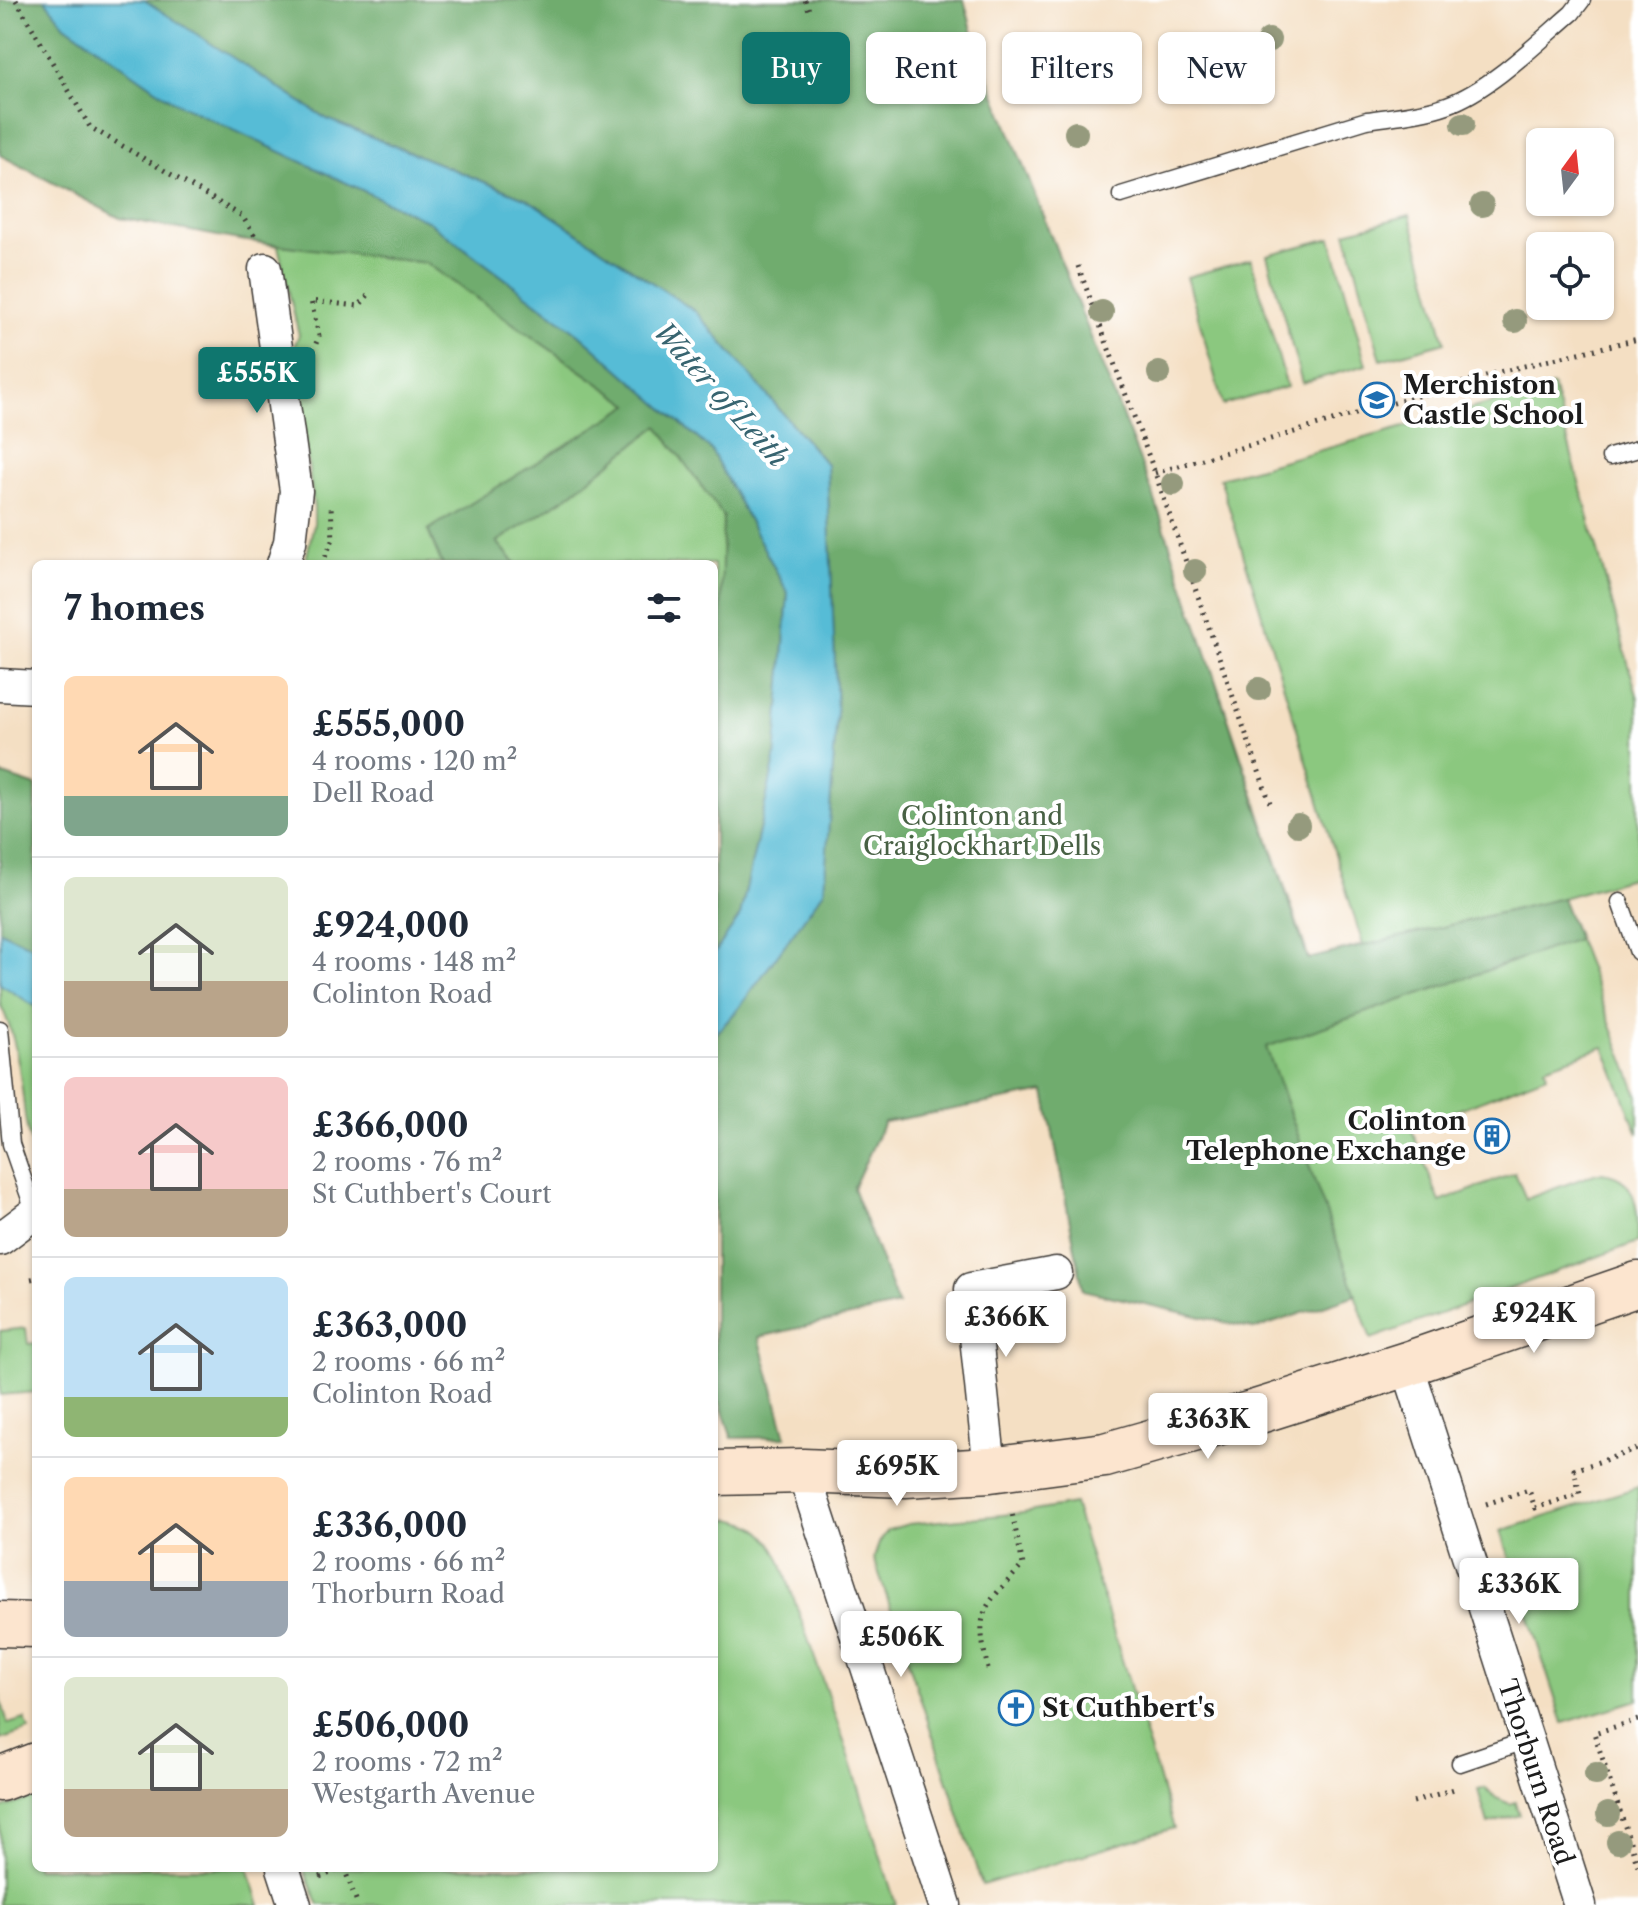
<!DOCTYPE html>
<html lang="en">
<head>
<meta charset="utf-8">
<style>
	:root { --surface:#fff; --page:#f2f2f3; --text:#1f2937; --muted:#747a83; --line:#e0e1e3; --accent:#0f766e }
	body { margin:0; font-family:"Libre Caslon Text",serif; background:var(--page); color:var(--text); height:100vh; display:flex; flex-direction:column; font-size:30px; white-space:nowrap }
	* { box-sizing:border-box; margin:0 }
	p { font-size:26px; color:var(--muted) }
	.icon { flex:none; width:44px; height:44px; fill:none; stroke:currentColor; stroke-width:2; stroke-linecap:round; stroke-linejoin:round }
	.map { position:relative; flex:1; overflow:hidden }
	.drawer { position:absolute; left:32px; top:560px; width:686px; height:1312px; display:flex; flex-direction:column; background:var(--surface); border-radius:12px; box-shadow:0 2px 6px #0004 }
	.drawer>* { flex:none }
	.hud { position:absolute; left:742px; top:32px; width:760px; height:72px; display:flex; gap:16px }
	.needle { width:52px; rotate:15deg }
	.controls { position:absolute; left:1526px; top:128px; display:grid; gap:16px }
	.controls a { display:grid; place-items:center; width:88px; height:88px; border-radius:12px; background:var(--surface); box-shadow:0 2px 6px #0004; font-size:40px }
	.price { position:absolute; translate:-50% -68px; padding:0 18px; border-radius:8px; background:#fff; color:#222; font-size:26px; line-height:52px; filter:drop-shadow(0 2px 4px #0008) }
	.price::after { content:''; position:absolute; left:50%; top:48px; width:24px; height:18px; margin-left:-12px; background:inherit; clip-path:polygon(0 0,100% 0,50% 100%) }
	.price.selected { background:var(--accent); color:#fff }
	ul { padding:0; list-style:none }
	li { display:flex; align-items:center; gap:24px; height:200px; padding:0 32px }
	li+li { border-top:2px solid var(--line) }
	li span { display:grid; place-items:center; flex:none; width:224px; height:160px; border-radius:12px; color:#555 }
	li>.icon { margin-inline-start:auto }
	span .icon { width:96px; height:96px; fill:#fffc; stroke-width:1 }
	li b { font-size:34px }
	h2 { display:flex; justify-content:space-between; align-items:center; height:96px; padding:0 32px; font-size:34px }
	.tag { padding:0 28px; border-radius:12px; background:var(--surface); box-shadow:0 2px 6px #0004; font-size:28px; line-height:72px }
	.tag.selected { background:var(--accent); color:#fff }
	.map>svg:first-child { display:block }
</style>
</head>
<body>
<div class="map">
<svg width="1638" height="1905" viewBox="0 0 1638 1905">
	<rect width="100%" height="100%" fill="#fff"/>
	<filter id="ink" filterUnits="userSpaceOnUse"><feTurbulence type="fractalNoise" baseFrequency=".0125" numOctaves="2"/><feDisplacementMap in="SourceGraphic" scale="16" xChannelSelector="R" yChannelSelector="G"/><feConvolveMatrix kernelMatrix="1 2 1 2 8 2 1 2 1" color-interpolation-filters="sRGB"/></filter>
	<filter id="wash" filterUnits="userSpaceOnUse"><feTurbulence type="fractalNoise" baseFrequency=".006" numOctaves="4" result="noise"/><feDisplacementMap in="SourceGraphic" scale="32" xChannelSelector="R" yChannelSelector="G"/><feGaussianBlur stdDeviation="1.8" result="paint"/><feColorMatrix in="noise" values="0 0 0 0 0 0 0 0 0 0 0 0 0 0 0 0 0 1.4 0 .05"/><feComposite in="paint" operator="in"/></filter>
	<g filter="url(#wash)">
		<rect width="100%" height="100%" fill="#f4dfc3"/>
		<g fill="#8bc87f" stroke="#54724e" stroke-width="2">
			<path d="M0 0H964L977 49 1153 494 1309 959 1363 945 1220 478 1553 386 1638 699V876L1562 898 1638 1096V1134L1604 1047 1545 1067 1547 1075 1411 1128 1440 1202 1515 1173 1526 1199 1597 1173C1638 1173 1638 1209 1638 1242L1371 1339 1355 1295 1255 1329 1083 1290 1045 1092 884 1122 853 1188 898 1305 759 1337 786 1437 732 1438 714 1384V564H516L497 542 568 496 657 425 428 531 442 564H305L314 523V508L293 349 299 335 278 246 120 218 0 155Z"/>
			<polygon points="1410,215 1445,342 1381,360 1346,232"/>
			<polygon points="1331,238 1366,365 1302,383 1267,255"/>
			<polygon points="1251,259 1287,387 1223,405 1187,277"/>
			<path d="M0 774 36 786V1153C26 1136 25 1117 23 1097 19 1065 15 1033 0 1004Z"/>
			<polygon points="26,1328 28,1344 36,1343 36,1392 0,1395 0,1331"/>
			<polygon points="1638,1487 1638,1700 1563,1723 1501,1531"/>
			<polygon points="1074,1504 1174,1828 982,1885 874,1558 879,1543 888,1530 908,1524 1023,1513"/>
			<path d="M730 1519C757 1523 769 1535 780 1559L849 1756 896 1905H319L303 1868H714V1523Z"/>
			<polygon points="0,1696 8,1724 25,1719 29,1730 0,1740"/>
			<polygon points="1486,1788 1496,1798 1510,1804 1516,1802 1520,1815 1488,1824 1478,1790"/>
			<polygon points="36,1797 36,1868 248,1868 260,1905 0,1905 0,1809"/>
		</g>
		<g fill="#70ac6e" stroke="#466445" stroke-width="2">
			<polygon points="0,0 45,0 65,25 176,103 428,221 579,334 711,450 788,593 775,760 740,916 714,954 714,665 720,646 723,516 658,426 568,496 497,542 516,564 442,564 428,530 630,405 426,263 239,240 120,218 0,155"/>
			<polygon points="143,0 964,0 977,49 1153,494 1308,959 1562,898 1578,939 1266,1047 1356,1295 1255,1329 1083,1290 1045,1092 884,1122 853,1188 898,1305 759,1337 786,1437 732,1438 714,1384 714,1036 738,1009 824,891 837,712 827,465 696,312 527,199 327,119"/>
			<polygon points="0,774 36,786 36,948 0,931"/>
		</g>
		<g fill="#57bcd6" stroke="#3a6c79" stroke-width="2">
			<polygon points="45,0 144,0 327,119 527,199 696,312 827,465 837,712 824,891 738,1009 714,1036 714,954 740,916 775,760 788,593 711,450 579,334 428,221 176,103 65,25"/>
			<polygon points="0,931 36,948 36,1007 0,984"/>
		</g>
	</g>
	<g filter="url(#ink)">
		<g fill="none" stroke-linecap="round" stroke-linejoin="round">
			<g stroke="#3c3935" stroke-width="19">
				<g id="lane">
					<path d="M1121 195 1367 120C1393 116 1422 114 1447 105 1490 90 1537 43 1572 13L1582 0"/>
					<polyline points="1610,457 1638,449"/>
					<polyline points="1620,902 1638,952"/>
					<polyline points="0,1029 11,1144 35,1213"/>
					<polyline points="1460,1763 1525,1741"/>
				</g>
			</g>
			<g stroke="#3c3935" stroke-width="35">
				<g id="street">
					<polyline points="265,269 296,491 290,542 283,564"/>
					<polyline points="0,685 36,687"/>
					<polyline points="0,1239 36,1212"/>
					<polyline points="1407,1364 1580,1905"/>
					<polyline points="990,1470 971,1289 1056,1273"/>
					<polyline points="803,1471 945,1905"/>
					<polyline points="283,1868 295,1905"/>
				</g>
			</g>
			<g stroke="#3c3935" stroke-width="47">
				<g id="secondary">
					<polyline points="714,1473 803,1471 905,1475 990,1470 1105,1455 1256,1412 1407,1364 1638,1284"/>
					<polyline points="0,1624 36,1625"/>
					<polyline points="0,1779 36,1765"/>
				</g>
			</g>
			<g stroke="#3c3935" stroke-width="5" stroke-dasharray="2 6" stroke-linecap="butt">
				<polyline points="16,0 90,127 242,216 257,239"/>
				<polyline points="805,0 809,10"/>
				<polyline points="1078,266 1155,473 1270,803"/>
				<polyline points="313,351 319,336 311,301 359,306 369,294"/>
				<polyline points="1155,473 1499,372 1638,339"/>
				<polyline points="322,564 333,539 331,507"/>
				<polyline points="31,1279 36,1278"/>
				<polyline points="1486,1504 1529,1490 1535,1508 1580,1494 1574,1470 1638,1449"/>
				<path d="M988 1669C974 1609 983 1608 1023 1565L1012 1513"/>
				<polyline points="1638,1720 1594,1733 1638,1866"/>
				<polyline points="1413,1802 1454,1789"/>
				<polyline points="344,1868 358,1905"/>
				<polyline points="320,1877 343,1868"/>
			</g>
			<use href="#lane" stroke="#fff" stroke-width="16"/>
			<use href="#street" stroke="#fff" stroke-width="32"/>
			<use href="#secondary" stroke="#fce5cf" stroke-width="44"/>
		</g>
		<g fill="#959a7d">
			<circle cx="1269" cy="40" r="12"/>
			<circle cx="1173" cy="56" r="12"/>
			<circle cx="1021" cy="76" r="12"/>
			<circle cx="1463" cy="124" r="12"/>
			<circle cx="1076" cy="133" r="12"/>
			<circle cx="1482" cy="205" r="12"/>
			<circle cx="1102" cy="312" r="12"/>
			<circle cx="1515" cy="321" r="12"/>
			<circle cx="1159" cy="373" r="12"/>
			<circle cx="1173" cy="484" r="12"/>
			<circle cx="1195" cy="571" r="12"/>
			<circle cx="1259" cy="689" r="12"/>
			<circle cx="1298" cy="825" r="12"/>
			<circle cx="1596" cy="1774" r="12"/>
			<circle cx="1608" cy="1814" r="12"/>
			<circle cx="1618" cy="1842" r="12"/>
		</g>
	</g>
	<defs>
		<g id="school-ring" transform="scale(1.8)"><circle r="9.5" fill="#fff" stroke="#1f6fb2" stroke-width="1.5"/><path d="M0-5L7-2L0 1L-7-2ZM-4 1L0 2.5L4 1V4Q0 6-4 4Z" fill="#1f6fb2"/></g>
		<g id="building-ring" transform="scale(1.8)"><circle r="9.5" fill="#fff" stroke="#1f6fb2" stroke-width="1.5"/><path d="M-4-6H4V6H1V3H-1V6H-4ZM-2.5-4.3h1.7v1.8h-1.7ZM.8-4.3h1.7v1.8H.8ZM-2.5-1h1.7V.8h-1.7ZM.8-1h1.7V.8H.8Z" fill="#1f6fb2"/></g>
		<g id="church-ring" transform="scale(1.8)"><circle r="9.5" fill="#fff" stroke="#1f6fb2" stroke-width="1.5"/><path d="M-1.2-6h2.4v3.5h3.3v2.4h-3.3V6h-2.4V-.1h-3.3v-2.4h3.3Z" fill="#1f6fb2"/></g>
	</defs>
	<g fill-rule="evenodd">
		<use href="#school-ring" x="1377" y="400"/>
		<use href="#building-ring" x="1492" y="1136"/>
		<use href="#church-ring" x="1016" y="1708"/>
	</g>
	<g text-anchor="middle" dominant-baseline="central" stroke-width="8" stroke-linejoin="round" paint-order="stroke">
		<g font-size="26" font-weight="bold" fill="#1c1c1c" stroke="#fff" text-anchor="start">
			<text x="1403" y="385">Merchiston<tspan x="1403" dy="30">Castle School</tspan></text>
			<text x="1466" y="1121" text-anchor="end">Colinton<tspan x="1466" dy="30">Telephone Exchange</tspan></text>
			<text x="1042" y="1708">St Cuthbert's</text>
		</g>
		<g font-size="26" fill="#486144" stroke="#fff">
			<text x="982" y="816">Colinton and<tspan x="982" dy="30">Craiglockhart Dells</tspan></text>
		</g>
		<g font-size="26" fill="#1c1c1c" stroke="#fff">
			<text transform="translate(1536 1772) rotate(72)">Thorburn Road</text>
		</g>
		<g font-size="28" font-style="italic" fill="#376470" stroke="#fff">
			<text transform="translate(721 394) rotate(48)">Water of Leith</text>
		</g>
	</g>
</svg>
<div class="controls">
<a><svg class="needle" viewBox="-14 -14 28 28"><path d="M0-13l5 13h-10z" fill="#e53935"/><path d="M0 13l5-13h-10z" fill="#747a83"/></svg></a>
<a><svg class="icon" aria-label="locate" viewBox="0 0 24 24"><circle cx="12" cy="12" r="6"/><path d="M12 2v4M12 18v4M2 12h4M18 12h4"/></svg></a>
</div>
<b class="price selected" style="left:257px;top:415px">£555K</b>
<b class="price" style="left:1534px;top:1355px">£924K</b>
<b class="price" style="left:1006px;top:1359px">£366K</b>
<b class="price" style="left:1208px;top:1461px">£363K</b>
<b class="price" style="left:897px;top:1508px">£695K</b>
<b class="price" style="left:1519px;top:1626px">£336K</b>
<b class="price" style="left:901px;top:1679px">£506K</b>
<div class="hud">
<a class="tag selected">Buy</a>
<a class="tag">Rent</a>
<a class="tag">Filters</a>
<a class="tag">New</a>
</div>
<section class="drawer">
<h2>7 homes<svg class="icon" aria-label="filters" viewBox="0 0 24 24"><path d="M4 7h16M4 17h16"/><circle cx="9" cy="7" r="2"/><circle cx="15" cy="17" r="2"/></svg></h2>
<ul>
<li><span style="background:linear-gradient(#ffd9b3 75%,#7fa58c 0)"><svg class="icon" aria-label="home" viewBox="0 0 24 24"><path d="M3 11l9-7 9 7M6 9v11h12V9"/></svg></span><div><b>£555,000</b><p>4 rooms · 120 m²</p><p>Dell Road</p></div></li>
<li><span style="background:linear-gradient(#dfe7d0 65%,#b9a48a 0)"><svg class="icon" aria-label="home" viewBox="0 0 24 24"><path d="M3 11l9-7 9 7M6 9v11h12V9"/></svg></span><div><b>£924,000</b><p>4 rooms · 148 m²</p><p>Colinton Road</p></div></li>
<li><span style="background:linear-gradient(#f6c9c9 70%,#b9a48a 0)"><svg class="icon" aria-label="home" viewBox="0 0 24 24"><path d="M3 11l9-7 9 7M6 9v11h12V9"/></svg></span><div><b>£366,000</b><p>2 rooms · 76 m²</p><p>St Cuthbert's Court</p></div></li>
<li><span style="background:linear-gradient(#bfe0f5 75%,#8fb573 0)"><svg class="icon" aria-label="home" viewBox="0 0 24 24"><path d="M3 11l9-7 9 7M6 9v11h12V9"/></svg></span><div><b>£363,000</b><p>2 rooms · 66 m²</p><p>Colinton Road</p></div></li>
<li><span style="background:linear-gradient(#ffd9b3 65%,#9aa5b1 0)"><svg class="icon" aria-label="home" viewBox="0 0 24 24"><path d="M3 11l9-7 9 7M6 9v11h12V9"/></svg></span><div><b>£336,000</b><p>2 rooms · 66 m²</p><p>Thorburn Road</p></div></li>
<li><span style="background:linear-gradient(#dfe7d0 70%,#b9a48a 0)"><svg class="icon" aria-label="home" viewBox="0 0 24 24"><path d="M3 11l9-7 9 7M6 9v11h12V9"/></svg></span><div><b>£506,000</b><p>2 rooms · 72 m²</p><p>Westgarth Avenue</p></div></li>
</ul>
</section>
</div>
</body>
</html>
